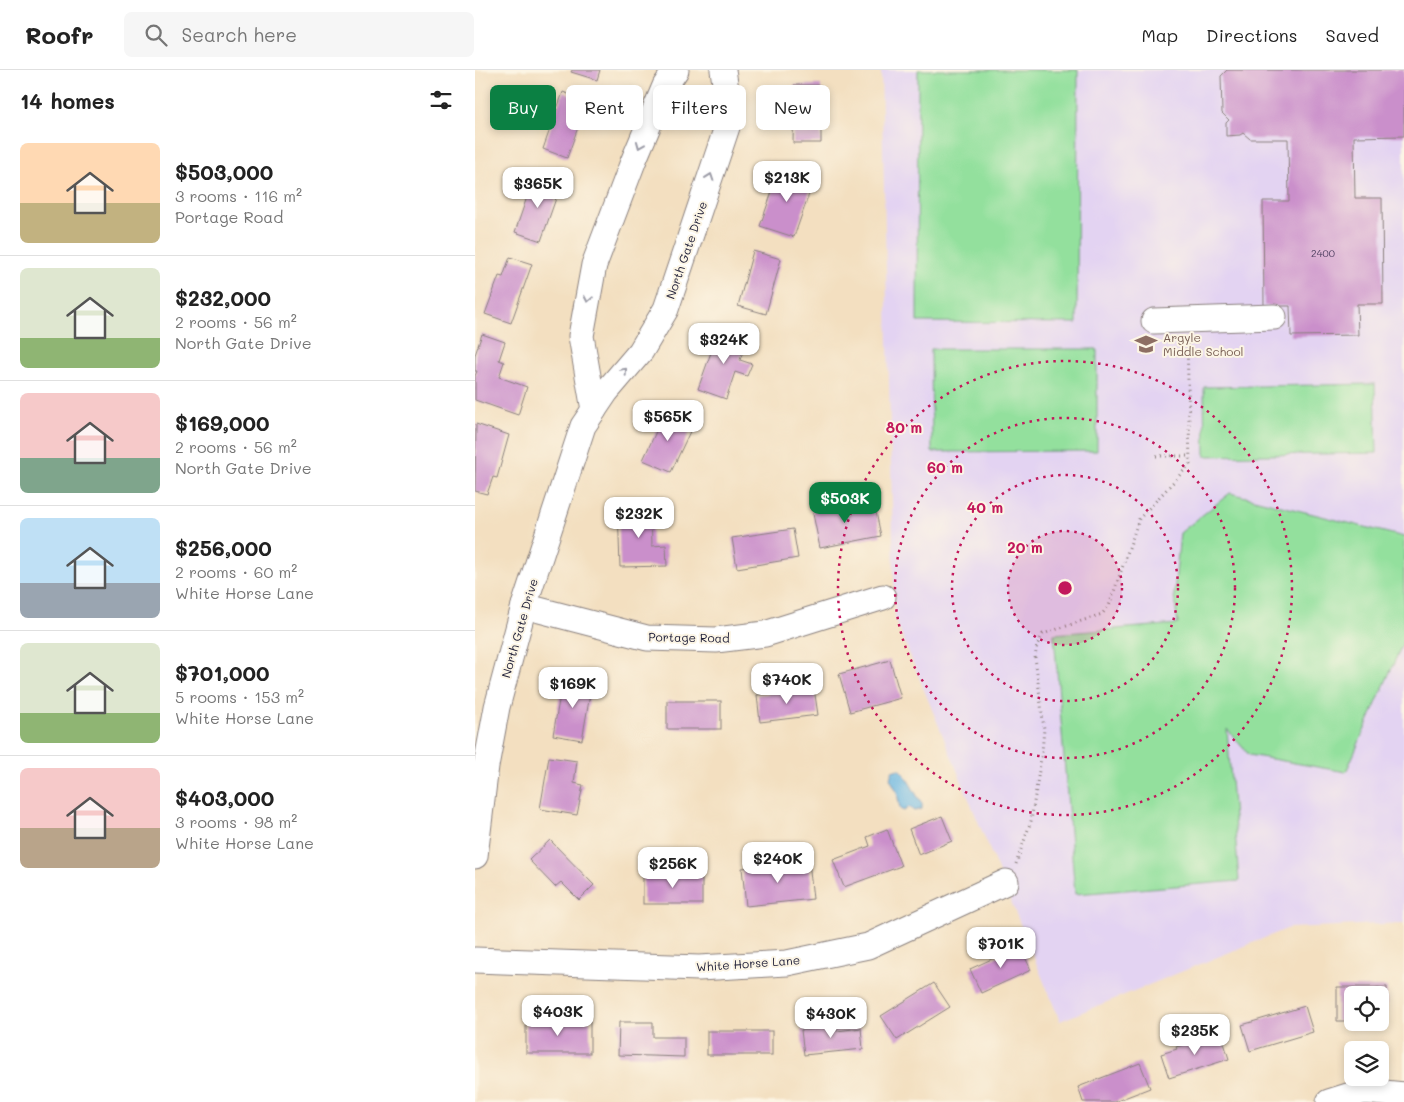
<!DOCTYPE html>
<html lang="en">
<head>
<meta charset="utf-8">
<style>
	:root { --surface:#fff; --page:#f6f6f6; --text:#222; --muted:#767676; --line:#e0e0e0; --accent:#0b8043 }
	body { margin:0; font-family:Mali,sans-serif; background:var(--page); color:var(--text); height:100vh; display:flex; flex-direction:column; font-size:19px; white-space:nowrap }
	* { box-sizing:border-box; margin:0 }
	p { font-size:16px; color:var(--muted) }
	.icon { flex:none; width:28px; height:28px; fill:none; stroke:currentColor; stroke-width:2; stroke-linecap:round; stroke-linejoin:round }
	.map { position:relative; flex:1; overflow:hidden }
	.drawer { display:flex; flex-direction:column; background:var(--surface); width:475px }
	.drawer>* { flex:none }
	.banner { position:absolute; left:15px; top:15px; width:475px; height:45px; display:flex; gap:10px }
	.buttons { position:absolute; left:869px; top:916px; display:grid; gap:10px }
	.buttons a { display:grid; place-items:center; width:45px; height:45px; border-radius:8px; background:var(--surface); box-shadow:0 2px 8px #0003; font-size:25px }
	.price { position:absolute; translate:-50% -42px; padding:0 11px; border-radius:10px; background:#fff; color:#222; font-size:16px; line-height:32px; filter:drop-shadow(0 1px 2px #0008) }
	.price::after { content:''; position:absolute; left:50%; top:30px; width:15px; height:11px; margin-left:-8px; background:inherit; clip-path:polygon(0 0,100% 0,50% 100%) }
	.price.selected { background:var(--accent); color:#fff }
	ul { padding:0; list-style:none }
	li { display:flex; align-items:center; gap:15px; height:125px; padding:0 20px }
	li+li { border-top:1px solid var(--line) }
	li span { display:grid; place-items:center; flex:none; width:140px; height:100px; border-radius:8px; color:#555 }
	li>.icon { margin-inline-start:auto }
	span .icon { width:60px; height:60px; fill:#fffc; stroke-width:1 }
	li b { font-size:21px }
	h2 { display:flex; justify-content:space-between; align-items:center; height:60px; padding:0 20px; font-size:21px }
	.tag { padding:0 18px; border-radius:8px; background:var(--surface); box-shadow:0 2px 8px #0003; font-size:18px; line-height:45px }
	.tag.selected { background:var(--accent); color:#fff }
	header { display:flex; align-items:center; gap:30px; box-sizing:border-box; height:70px; padding:0 25px; background:var(--surface); border-bottom:1px solid var(--line) }
	header strong { font-size:24px }
	nav { display:flex; gap:28px; margin-inline-start:auto; font-size:18px }
	.search { width:350px; height:45px; background:var(--page); display:flex; align-items:center; gap:12px; box-sizing:border-box; padding:0 18px; border-radius:8px; color:var(--muted); font-size:19px }
	main { display:flex; flex:1; min-height:0 }
	.map>svg:first-child { display:block }
</style>
</head>
<body>
<header>
<strong>Roofr</strong>
<div class="search"><svg class="icon" aria-label="search" viewBox="0 0 24 24"><circle cx="10" cy="10" r="6"/><path d="M15 15l6 6"/></svg>Search here</div>
<nav><a>Map</a><a>Directions</a><a>Saved</a></nav>
</header>
<main>
<section class="drawer">
<h2>14 homes<svg class="icon" aria-label="filters" viewBox="0 0 24 24"><path d="M4 7h16M4 17h16"/><circle cx="9" cy="7" r="2"/><circle cx="15" cy="17" r="2"/></svg></h2>
<ul>
<li><span style="background:linear-gradient(#ffd9b3 60%,#c2b280 0)"><svg class="icon" aria-label="home" viewBox="0 0 24 24"><path d="M3 11l9-7 9 7M6 9v11h12V9"/></svg></span><div><b>$503,000</b><p>3 rooms · 116 m²</p><p>Portage Road</p></div></li>
<li><span style="background:linear-gradient(#dfe7d0 70%,#8fb573 0)"><svg class="icon" aria-label="home" viewBox="0 0 24 24"><path d="M3 11l9-7 9 7M6 9v11h12V9"/></svg></span><div><b>$232,000</b><p>2 rooms · 56 m²</p><p>North Gate Drive</p></div></li>
<li><span style="background:linear-gradient(#f6c9c9 65%,#7fa58c 0)"><svg class="icon" aria-label="home" viewBox="0 0 24 24"><path d="M3 11l9-7 9 7M6 9v11h12V9"/></svg></span><div><b>$169,000</b><p>2 rooms · 56 m²</p><p>North Gate Drive</p></div></li>
<li><span style="background:linear-gradient(#bfe0f5 65%,#9aa5b1 0)"><svg class="icon" aria-label="home" viewBox="0 0 24 24"><path d="M3 11l9-7 9 7M6 9v11h12V9"/></svg></span><div><b>$256,000</b><p>2 rooms · 60 m²</p><p>White Horse Lane</p></div></li>
<li><span style="background:linear-gradient(#dfe7d0 70%,#8fb573 0)"><svg class="icon" aria-label="home" viewBox="0 0 24 24"><path d="M3 11l9-7 9 7M6 9v11h12V9"/></svg></span><div><b>$701,000</b><p>5 rooms · 153 m²</p><p>White Horse Lane</p></div></li>
<li><span style="background:linear-gradient(#f6c9c9 60%,#b9a48a 0)"><svg class="icon" aria-label="home" viewBox="0 0 24 24"><path d="M3 11l9-7 9 7M6 9v11h12V9"/></svg></span><div><b>$403,000</b><p>3 rooms · 98 m²</p><p>White Horse Lane</p></div></li>
</ul>
</section>
<div class="map">
<svg width="929" height="1032" viewBox="0 0 929 1032">
	<rect width="100%" height="100%" fill="#fcf5e5"/>
	<filter id="ink" filterUnits="userSpaceOnUse"><feTurbulence type="fractalNoise" baseFrequency=".02" numOctaves="2"/><feDisplacementMap in="SourceGraphic" scale="10" xChannelSelector="R" yChannelSelector="G"/><feConvolveMatrix kernelMatrix="1 2 1 2 8 2 1 2 1" color-interpolation-filters="sRGB"/></filter>
	<filter id="wash" filterUnits="userSpaceOnUse"><feTurbulence type="fractalNoise" baseFrequency=".0096" numOctaves="4" result="noise"/><feDisplacementMap in="SourceGraphic" scale="20" xChannelSelector="R" yChannelSelector="G"/><feGaussianBlur stdDeviation="1.12" result="paint"/><feColorMatrix in="noise" values="0 0 0 0 0 0 0 0 0 0 0 0 0 0 0 0 0 1.4 0 .05"/><feComposite in="paint" operator="in"/></filter>
	<g filter="url(#wash)">
		<rect width="100%" height="100%" fill="#f3dfc0"/>
		<polygon fill="#e3d3f2" points="406,0 929,0 929,853 814,858 585,951 420,549"/>
		<g fill="#93e09d" stroke="#5a816c">
			<polygon points="443,0 603,0 602,253 442,252"/>
			<polygon points="456,279 622,279 622,381 457,382"/>
			<polygon points="900,314 902,383 730,386 729,317"/>
			<polygon points="755,423 929,467 929,570 871,702 774,685 752,659 764,811 600,824 579,564 703,554 699,525 705,463"/>
		</g>
		<path fill="#67b5e1" stroke="#446c8e" d="M423 699C431 702 440 725 447 733V739L439 741 434 737 429 741 425 739 422 722 415 708 417 701Z"/>
		<g id="blocks">
			<g fill="#ca8fcb">
				<polygon points="97,0 125,0 122,10 96,2"/>
				<polygon points="752,0 929,0 929,66 879,67 880,128 907,128 908,234 882,234 883,265 816,266 815,236 789,236 788,131 814,131 813,69 775,69 768,63 765,65 751,66 751,53 754,50 747,43 746,6"/>
				<polygon points="319,15 346,15 346,73 318,73"/>
				<polygon points="88,22 109,30 103,49 106,49 92,88 68,79"/>
				<polygon points="305,99 339,110 319,167 285,156"/>
				<polygon points="63,106 86,114 66,171 40,162 53,124 56,125"/>
				<polygon points="278,181 306,189 291,244 263,236"/>
				<polygon points="35,187 57,194 36,253 10,244 24,206 28,207"/>
				<polygon points="244,260 272,269 265,290 277,294 272,306 260,302 251,329 223,319"/>
				<polygon points="7,264 30,272 24,290 29,292 24,307 52,317 43,345 0,330 0,306 2,301 0,301 0,285"/>
				<polygon points="190,342 218,355 196,402 168,390"/>
				<polygon points="1,354 34,365 22,408 18,407 12,424 0,421"/>
				<polygon points="380,430 382,440 400,437 406,466 345,478 337,439"/>
				<polygon points="176,437 177,476 191,475 192,496 145,497 143,438"/>
				<polygon points="318,459 323,488 262,498 257,468"/>
				<polygon points="415,590 426,628 375,642 364,604"/>
				<polygon points="88,608 117,613 107,670 78,665"/>
				<polygon points="339,618 343,645 285,652 282,625"/>
				<rect x="192" y="631" width="54" height="28"/>
				<polygon points="74,687 102,691 99,713 108,715 102,745 65,739"/>
				<polygon points="467,746 477,771 444,785 434,759"/>
				<polygon points="412,759 426,796 369,817 358,790 395,776 392,767"/>
				<polygon points="75,770 119,815 104,830 86,812 80,817 54,790"/>
				<polygon points="334,791 338,829 271,836 267,798"/>
				<rect x="168" y="804" width="59" height="30"/>
				<polygon points="545,876 556,900 506,923 495,899"/>
				<polygon points="459,913 475,937 422,970 406,946"/>
				<polygon points="862,917 912,917 912,951 905,951 905,925 878,925 878,951 862,951"/>
				<polygon points="830,936 838,962 775,981 767,955"/>
				<polygon points="361,948 362,961 386,958 388,979 329,985 326,960 344,959 343,950"/>
				<rect x="51" y="951" width="64" height="32"/>
				<polygon points="144,952 178,952 178,967 209,967 209,987 143,985"/>
				<rect x="232" y="961" width="65" height="24"/>
				<polygon points="746,963 754,989 694,1008 686,984 702,979 701,977"/>
				<polygon points="665,993 675,1018 639,1032 608,1032 603,1017"/>
			</g>
		</g>
	</g>
	<g filter="url(#ink)">
		<use href="#blocks" fill-opacity="0" stroke="#8a807e" stroke-width="1"/>
		<g fill="none" stroke-linecap="round" stroke-linejoin="round">
			<g stroke="#8a807e" stroke-width="27">
				<g id="minor">
					<polyline points="679,251 799,247"/>
					<polyline points="119,340 106,266 119,195 158,92 190,16 201,0"/>
					<polyline points="49,536 172,568 241,570 290,564 408,527"/>
					<polyline points="0,786 11,696 22,637 49,536 108,356 131,322 166,281 191,239 252,57 252,26 248,0"/>
					<polyline points="0,890 224,898 312,893 393,876 531,812"/>
					<polyline points="854,1032 889,1021 929,1025"/>
				</g>
			</g>
			<g stroke="#8a807e" stroke-width="3" stroke-dasharray="1 4" stroke-linecap="butt">
				<polyline points="681,386 715,386"/>
				<polyline points="541,794 556,751 567,682 569,659 560,587 562,575 568,564 627,544 634,536 664,449 715,394 712,270"/>
			</g>
			<use href="#minor" stroke="#fff" stroke-width="25"/>
		</g>
		<defs><path id="oneway-chevron" d="M-2-3.5L2.5 0L-2 3.5" fill="none" stroke-width="1.6" stroke-linecap="round" stroke-linejoin="round" transform="scale(1.25)"/></defs>
		<g stroke="#9c9ca7">
			<use href="#oneway-chevron" transform="translate(165 75) rotate(112)"/>
			<use href="#oneway-chevron" transform="translate(235 107) rotate(-71)"/>
			<use href="#oneway-chevron" transform="translate(113 229) rotate(101)"/>
			<use href="#oneway-chevron" transform="translate(149 301) rotate(-49)"/>
		</g>
	</g>
	<circle cx="590" cy="518" r="57" fill="#c2185b" fill-opacity=".12"/>
	<g fill="none" stroke="#c2185b" stroke-width="2.5" stroke-dasharray="2.5 5">
		<circle cx="590" cy="518" r="57"/>
		<circle cx="590" cy="518" r="113"/>
		<circle cx="590" cy="518" r="170"/>
		<circle cx="590" cy="518" r="227"/>
	</g>
	<defs>
		<g id="school-bare" transform="scale(1.725)"><path d="M0-5L7-2L0 1L-7-2ZM-4 1L0 2.5L4 1V4Q0 6-4 4Z" fill="#8d6e63" stroke="#fcf5e5" stroke-width="2.5" paint-order="stroke"/></g>
	</defs>
	<g fill-rule="evenodd">
		<use href="#school-bare" x="671" y="274"/>
	</g>
	<g text-anchor="middle" dominant-baseline="central" stroke-width="4" stroke-linejoin="round" paint-order="stroke">
		<g font-size="10" fill="#4c3d5f">
			<text x="848" y="183">2400</text>
		</g>
		<g font-size="12" fill="#22223b" stroke="#fcf5e5">
			<text transform="translate(211 180) rotate(-71)">North Gate Drive</text>
			<text transform="translate(44 558) rotate(-74)">North Gate Drive</text>
			<text transform="translate(214 567) rotate(1)">Portage Road</text>
			<text transform="translate(273 893) rotate(-4)">White Horse Lane</text>
		</g>
		<g font-size="12" fill="#785e54" stroke="#fcf5e5" text-anchor="start">
			<text x="688" y="267">Argyle<tspan x="688" dy="14">Middle School</tspan></text>
		</g>
	</g>
	<circle cx="590" cy="518" r="8" fill="#c2185b" stroke="#fcf5e5" stroke-width="2.5"/>
	<g font-size="15" text-anchor="middle" font-weight="bold" fill="#c2185b" stroke="#fcf5e5" stroke-width="4" stroke-linejoin="round" paint-order="stroke">
		<text x="429" y="363">80 m</text>
		<text x="470" y="403">60 m</text>
		<text x="510" y="443">40 m</text>
		<text x="550" y="483">20 m</text>
	</g>
</svg>
<div class="buttons">
<a><svg class="icon" aria-label="locate" viewBox="0 0 24 24"><circle cx="12" cy="12" r="6"/><path d="M12 2v4M12 18v4M2 12h4M18 12h4"/></svg></a>
<a><svg class="icon" aria-label="layers" viewBox="0 0 24 24"><path d="M12 4l9 5-9 5-9-5zM3 14l9 5 9-5"/></svg></a>
</div>
<b class="price" style="left:312px;top:133px">$213K</b>
<b class="price" style="left:63px;top:139px">$365K</b>
<b class="price" style="left:249px;top:295px">$324K</b>
<b class="price" style="left:193px;top:372px">$565K</b>
<b class="price selected" style="left:370px;top:454px">$503K</b>
<b class="price" style="left:164px;top:469px">$232K</b>
<b class="price" style="left:312px;top:635px">$740K</b>
<b class="price" style="left:98px;top:639px">$169K</b>
<b class="price" style="left:303px;top:814px">$240K</b>
<b class="price" style="left:198px;top:819px">$256K</b>
<b class="price" style="left:526px;top:899px">$701K</b>
<b class="price" style="left:83px;top:967px">$403K</b>
<b class="price" style="left:356px;top:969px">$430K</b>
<b class="price" style="left:720px;top:986px">$235K</b>
<div class="banner">
<a class="tag selected">Buy</a>
<a class="tag">Rent</a>
<a class="tag">Filters</a>
<a class="tag">New</a>
</div>
</div>
</main>
</body>
</html>
